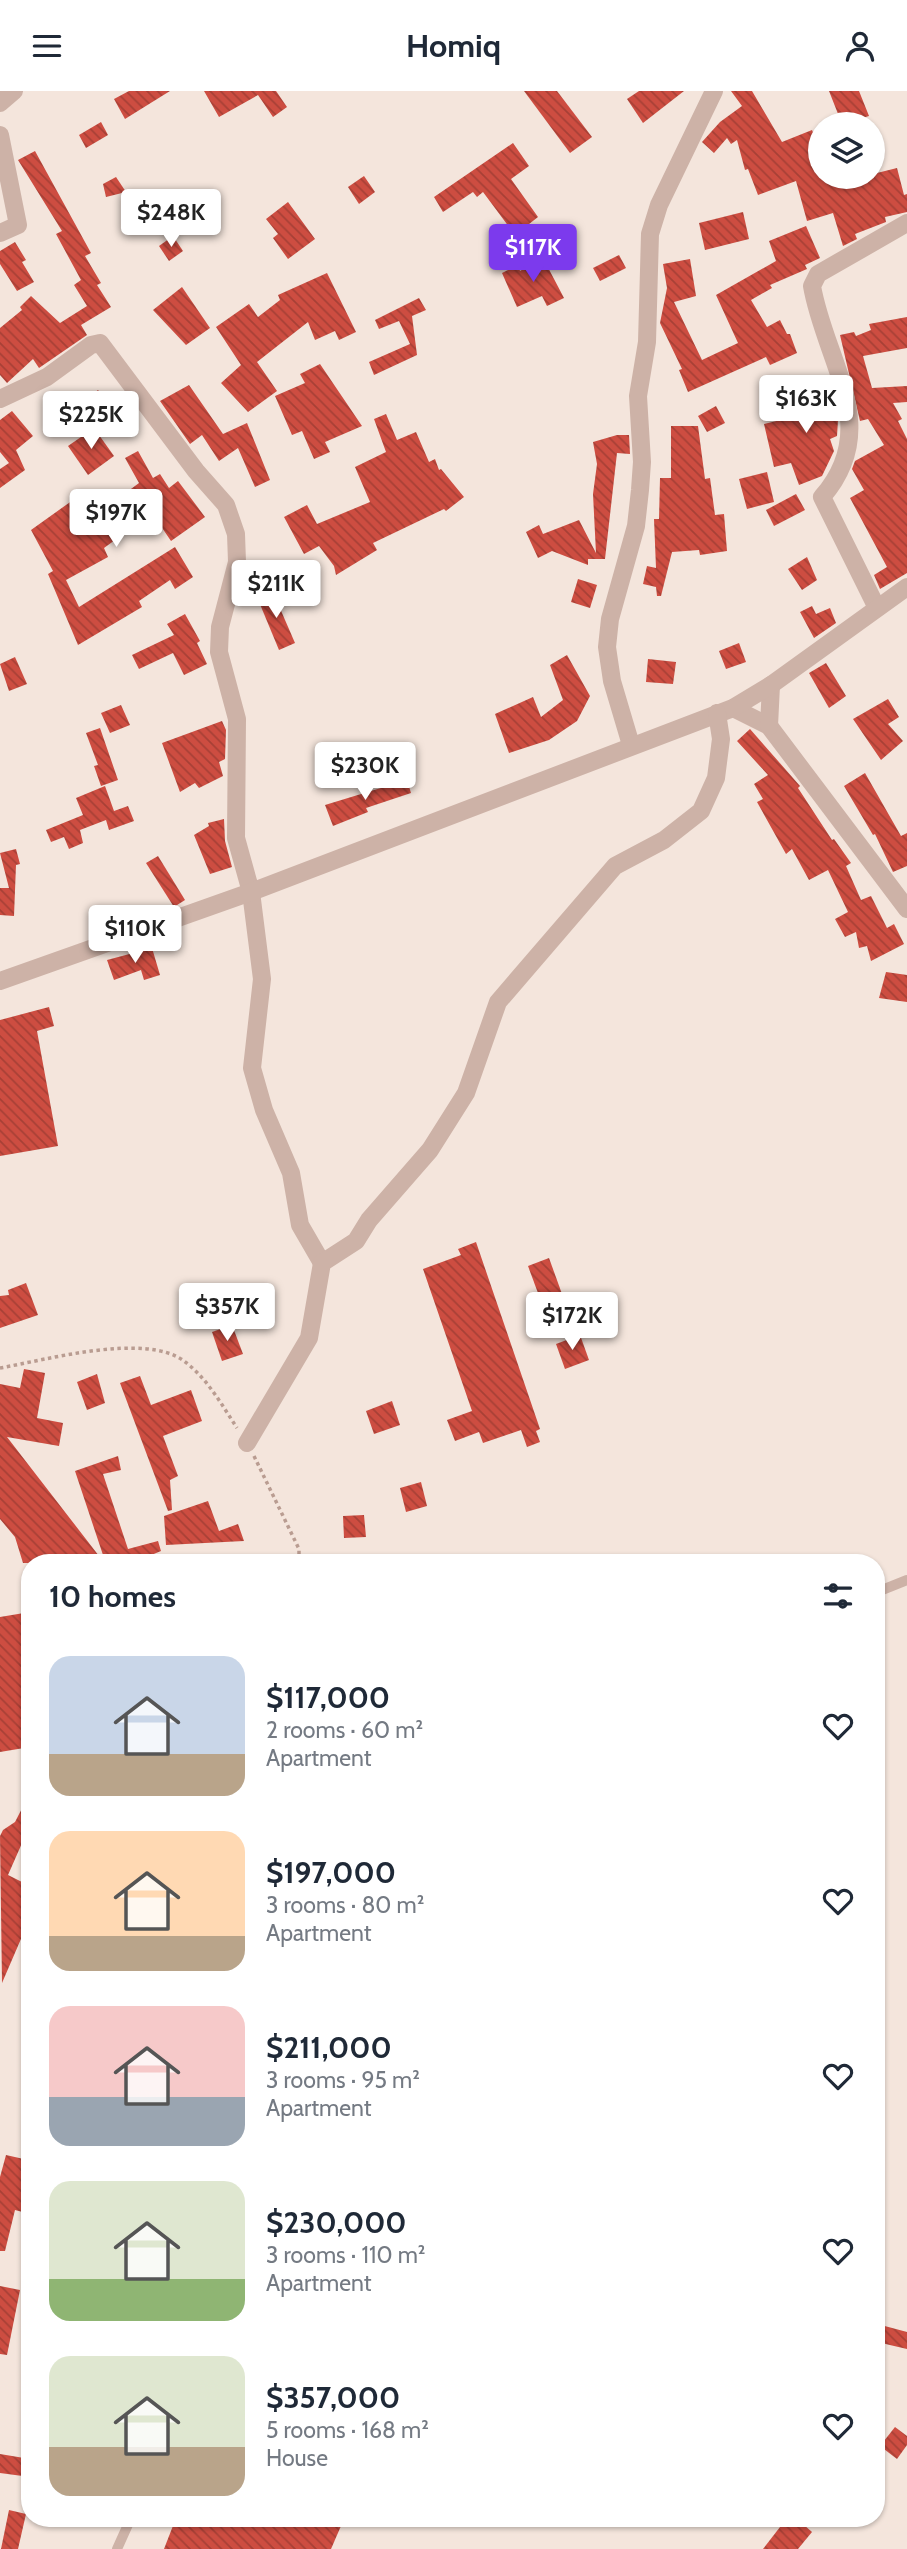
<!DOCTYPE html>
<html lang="en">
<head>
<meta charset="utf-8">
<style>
	:root { --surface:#fff; --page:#f2f2f3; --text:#1f2937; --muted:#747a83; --accent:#7c3aed }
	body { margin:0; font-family:Cabin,sans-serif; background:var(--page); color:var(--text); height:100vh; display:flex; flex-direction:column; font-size:26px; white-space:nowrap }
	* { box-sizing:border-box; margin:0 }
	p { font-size:23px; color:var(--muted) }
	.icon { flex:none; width:38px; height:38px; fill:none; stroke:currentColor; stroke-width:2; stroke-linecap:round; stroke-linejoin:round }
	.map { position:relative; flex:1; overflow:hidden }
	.details { position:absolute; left:21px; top:1463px; width:864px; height:973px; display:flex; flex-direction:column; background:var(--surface); border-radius:28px; box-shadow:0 2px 5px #0004 }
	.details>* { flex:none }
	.tools { position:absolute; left:808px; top:21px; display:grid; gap:14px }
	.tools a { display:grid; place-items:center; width:77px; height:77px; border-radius:50%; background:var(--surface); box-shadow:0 2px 5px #0004; font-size:35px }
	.price { position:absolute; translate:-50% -60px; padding:0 16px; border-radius:7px; background:#fff; color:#222; font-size:23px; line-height:46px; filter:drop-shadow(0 2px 4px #0008) }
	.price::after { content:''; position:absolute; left:50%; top:42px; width:21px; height:16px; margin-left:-10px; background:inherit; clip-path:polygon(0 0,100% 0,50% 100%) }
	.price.current { background:var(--accent); color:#fff }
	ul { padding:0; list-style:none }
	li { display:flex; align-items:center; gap:21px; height:175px; padding:0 28px }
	li span { display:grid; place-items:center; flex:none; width:196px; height:140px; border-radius:21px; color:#555 }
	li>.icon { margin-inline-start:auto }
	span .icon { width:84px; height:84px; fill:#fffc; stroke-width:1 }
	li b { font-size:30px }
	h2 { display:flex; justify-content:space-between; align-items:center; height:84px; padding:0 28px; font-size:30px }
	header { display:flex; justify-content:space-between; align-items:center; height:91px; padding:0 28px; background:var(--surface); font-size:32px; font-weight:700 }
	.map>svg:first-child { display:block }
</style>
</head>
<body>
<header><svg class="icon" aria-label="menu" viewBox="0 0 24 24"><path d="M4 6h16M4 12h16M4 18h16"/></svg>Homiq<svg class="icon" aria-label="person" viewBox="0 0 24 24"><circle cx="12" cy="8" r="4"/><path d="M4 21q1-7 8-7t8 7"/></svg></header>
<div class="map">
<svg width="907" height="2458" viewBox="0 0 907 2458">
	<defs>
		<pattern id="building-back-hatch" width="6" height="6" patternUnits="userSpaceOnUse" patternTransform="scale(1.75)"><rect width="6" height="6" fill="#cd4d41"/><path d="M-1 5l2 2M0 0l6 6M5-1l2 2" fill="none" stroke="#a74036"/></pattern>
	</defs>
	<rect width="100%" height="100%" fill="#f4e5dc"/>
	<g fill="url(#building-back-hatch)">
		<polygon points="129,0 170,0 125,28 114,8"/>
		<polygon points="204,0 276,0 287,16 273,26 258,4 219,26"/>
		<polygon points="524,0 557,0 592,46 570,62"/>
		<polygon points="639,0 684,0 643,32 627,8"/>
		<polygon points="731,0 752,0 782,51 812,39 821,62 821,86 873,86 873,83 897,77 904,104 907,103 907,121 885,126 886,131 855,143 857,148 843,155 833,122 807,130 796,90 758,104 748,78 745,79 737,49 731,53 727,47 714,62 702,51 720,31 742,15"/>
		<polygon points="829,0 859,0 869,25 842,33"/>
		<polygon points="101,31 108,44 86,57 79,44"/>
		<polygon points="513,52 529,75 511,88 538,126 515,144 483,101 477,106 473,101 443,121 434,106"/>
		<polygon points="35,60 91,162 85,165 101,192 97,194 111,216 81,234 87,244 39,277 33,268 7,292 0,284 0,237 22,219 20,216 31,205 60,232 87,215 74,194 81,189 56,143 62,140 18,69"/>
		<polygon points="364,85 375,101 359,113 348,96"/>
		<polygon points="116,86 126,101 106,106 103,93"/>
		<polygon points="288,111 315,148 288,168 273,147 278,143 266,128"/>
		<polygon points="743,121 749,148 705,159 699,132"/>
		<polygon points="806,135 820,167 805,174 807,178 770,194 772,197 751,209 767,236 780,229 787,243 790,243 797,262 770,274 766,266 688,301 679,279 682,278 660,232 667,197 663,173 690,168 696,205 674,211 702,269 738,252 716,204 776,170 769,150"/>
		<polygon points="173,145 183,160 169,170 159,155"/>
		<polygon points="15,151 26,169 22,171 34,191 17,200 0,173 0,160"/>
		<polygon points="619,164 626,177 600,190 593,177"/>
		<polygon points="543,167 564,207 547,215 542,205 517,216 502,182 518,174 520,180"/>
		<polygon points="327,182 356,241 339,249 335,240 315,249 308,231 257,271 277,300 248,321 221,292 241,274 216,236 249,213 258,226 280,209 278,204"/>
		<polygon points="182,196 210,237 186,254 153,219"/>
		<polygon points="419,207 426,219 412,225 417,264 374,284 369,271 410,253 399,230 379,238 375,229"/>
		<polygon points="907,226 907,257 863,265 872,297 907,295 907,311 893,312 902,328 898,330 907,348 907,482 880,498 874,484 887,476 850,407 864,399 852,378 855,370 884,354 868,328 860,330 840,244 854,241 856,245 871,239 869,233"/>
		<polygon points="320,273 362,335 325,351 330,361 314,368 302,340 292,344 275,305 305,292 300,283"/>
		<polygon points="830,292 838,329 837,345 830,348 834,360 822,385 799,394 791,372 774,376 764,333 793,326 786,315"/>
		<polygon points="189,294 223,343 247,332 270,389 255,396 238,357 219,370 202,344 190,353 160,310"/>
		<polygon points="98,299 115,322 95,337 78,314"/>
		<polygon points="716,315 725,332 707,341 698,325"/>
		<polygon points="12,320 33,345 16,359 25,379 0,397 0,378 9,372 0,361 0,329"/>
		<polygon points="386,323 397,349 416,341 429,371 435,368 439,379 441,378 464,406 446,420 444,418 373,452 377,459 336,484 334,475 319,455 304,463 284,426 307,414 317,433 370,411 355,376 386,361 374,328"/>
		<polygon points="671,335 698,335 705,388 710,387 715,424 724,423 727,460 700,464 699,459 672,461 661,505 657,505 656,496 643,493 647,475 656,477 654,428 659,428 660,387 671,387"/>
		<polygon points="94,337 114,365 88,384 68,355"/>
		<polygon points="617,344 629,344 630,363 617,362 605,468 588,468 588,474 552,460 538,467 526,441 539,434 543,443 579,429 596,462 593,403 597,373 593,351"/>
		<polygon points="138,360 153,387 160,383 169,397 178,390 205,426 171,450 152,422 104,457 108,466 66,489 79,516 175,456 193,486 175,498 170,489 139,510 142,516 78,554 48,483 53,480 31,439 73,409 88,430 139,392 125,367"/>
		<polygon points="767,381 774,411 747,418 739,388"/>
		<polygon points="796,403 805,419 774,435 766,419"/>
		<polygon points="807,466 817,489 802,499 788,478"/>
		<polygon points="578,488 597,494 590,517 571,511"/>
		<polygon points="272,499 295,552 279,559 257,506"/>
		<polygon points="812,515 816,523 830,517 836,532 814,547 800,521"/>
		<polygon points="185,523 200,550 197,552 207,573 184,584 173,562 139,578 132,564 174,544 167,533"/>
		<polygon points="739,552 746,571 726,578 719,560"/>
		<polygon points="567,564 590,605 577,630 549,649 509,662 495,623 533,606 541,626 563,609 550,574"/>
		<polygon points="15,566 27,593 9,600 0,573"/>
		<polygon points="648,568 676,571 673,593 646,591"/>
		<polygon points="826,572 846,605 829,617 809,582"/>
		<polygon points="888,608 899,626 888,633 903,650 881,669 853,628"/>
		<polygon points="121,614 130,634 110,642 101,622"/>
		<polygon points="222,630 226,639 225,668 219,671 223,685 199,697 195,692 180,701 162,652"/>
		<polygon points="100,637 118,689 101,695 94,675 98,674 86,642"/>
		<polygon points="750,638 800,695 798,697 832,749 834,748 851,772 846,775 861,809 871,805 887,837 894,833 904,853 871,870 867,855 859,857 856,841 845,846 835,828 848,821 828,779 809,789 792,758 786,763 757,711 763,708 754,693 768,684 737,650"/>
		<polygon points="865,682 901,745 907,742 907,775 893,781 875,743 873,744 844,695"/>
		<polygon points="407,689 411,702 366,717 368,721 333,735 325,714"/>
		<polygon points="105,695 114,720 128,715 134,730 109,739 106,729 80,739 83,752 69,758 64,746 51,751 46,739 83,724 76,707"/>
		<polygon points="224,728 225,750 232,776 210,783 194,744 209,735 208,732"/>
		<polygon points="16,758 20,773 16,774 14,825 0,824 0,797 9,797 0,762"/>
		<polygon points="158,765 185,809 174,816 146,772"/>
		<polygon points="152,857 160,884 144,889 141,879 114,889 107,869"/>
		<polygon points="886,881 907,884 907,911 879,907"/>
		<polygon points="49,916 54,935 37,940 58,1055 0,1065 0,929"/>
		<polygon points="476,1151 540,1338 536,1340 540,1351 527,1356 521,1339 483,1352 479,1341 455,1350 447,1329 472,1320 423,1178 461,1164 458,1158"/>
		<polygon points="549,1167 566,1214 545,1221 528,1175"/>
		<polygon points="26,1192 38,1224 0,1237 0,1205 9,1204 8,1199"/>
		<polygon points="232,1234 243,1263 222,1270 212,1241"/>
		<polygon points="580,1244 589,1269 565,1278 556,1253"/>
		<polygon points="24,1278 45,1282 37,1327 63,1332 59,1355 7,1346 99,1465 103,1464 75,1380 118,1365 121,1379 103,1383 128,1458 158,1450 161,1460 132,1472 23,1472 15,1446 0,1428 0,1293 20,1297"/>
		<polygon points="97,1283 105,1312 87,1319 77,1291"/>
		<polygon points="140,1285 151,1314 191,1299 202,1330 163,1345 178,1385 170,1389 172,1419 168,1420 120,1292"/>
		<polygon points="392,1310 400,1334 374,1343 366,1320"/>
		<polygon points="421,1391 427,1415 406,1421 400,1397"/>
		<polygon points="208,1410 219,1440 238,1433 244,1450 166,1454 164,1425"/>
		<polygon points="364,1424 366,1446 344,1447 343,1425"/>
		<polygon points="30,1521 30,1656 0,1661 0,1526"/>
		<polygon points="30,1702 30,1734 8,1784 30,1795 30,1827 2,1892 0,1745 3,1739 15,1731"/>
		<polygon points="6,2064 28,2069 21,2099 30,2101 30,2123 15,2119 5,2160 0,2160 0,2086"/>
		<polygon points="0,2195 20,2199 7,2264 0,2263"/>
		<polygon points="881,2234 907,2241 907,2258 877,2251"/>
		<polygon points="895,2336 907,2345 907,2354 897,2368 880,2355"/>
		<polygon points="0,2363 30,2368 30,2386 0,2382"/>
		<polygon points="9,2419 26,2423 18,2458 1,2458"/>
		<polygon points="176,2427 321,2427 341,2435 331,2458 164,2458"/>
		<polygon points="787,2427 796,2427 812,2441 798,2458 763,2458"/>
	</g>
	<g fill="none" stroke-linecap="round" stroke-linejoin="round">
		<g stroke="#b99c91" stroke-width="3.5" stroke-dasharray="3.5 3.5" stroke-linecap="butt">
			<path d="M0 1277C46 1269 145 1241 184 1270 207 1287 222 1314 237 1337"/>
			<polyline points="254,1365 299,1458 299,1472"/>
		</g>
		<g stroke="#cdb2a7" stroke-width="10">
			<polyline points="877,1501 907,1489"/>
			<polyline points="117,2458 131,2427"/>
		</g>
		<g stroke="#cdb2a7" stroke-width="18">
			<polyline points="0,12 14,0"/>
			<polyline points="0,44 18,134 0,142"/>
			<polyline points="0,308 47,286 91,254 100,252 196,380 226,414 236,443 237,471 220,536 219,561 237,628 236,747 251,801 262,888 252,977 264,1019 291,1082 300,1134 322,1172"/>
			<path d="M877 517 822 406C883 336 825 271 812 195L818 183 907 132"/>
			<polyline points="733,617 769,635 907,818"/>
			<polyline points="769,635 771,594"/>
			<polyline points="631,654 612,590 607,556 610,528 636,435 640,399 642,371 638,305 647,251 650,143 659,114 714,0"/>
			<polyline points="0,890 251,801 733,617 771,594 907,496"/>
			<polyline points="247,1352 309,1247 322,1172 356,1150 369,1129 430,1059 466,1002 498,911 615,775 664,749 701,720 716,687 721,648 717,622"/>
		</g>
	</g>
</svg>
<div class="tools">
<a><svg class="icon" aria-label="layers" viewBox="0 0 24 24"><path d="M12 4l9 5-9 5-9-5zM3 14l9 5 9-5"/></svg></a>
</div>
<b class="price" style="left:171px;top:158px">$248K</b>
<b class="price current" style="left:533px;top:193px">$117K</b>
<b class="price" style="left:806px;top:344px">$163K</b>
<b class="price" style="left:91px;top:360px">$225K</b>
<b class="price" style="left:116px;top:458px">$197K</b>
<b class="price" style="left:276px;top:529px">$211K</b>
<b class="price" style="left:365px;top:711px">$230K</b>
<b class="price" style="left:135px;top:874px">$110K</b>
<b class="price" style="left:227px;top:1252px">$357K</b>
<b class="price" style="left:572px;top:1261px">$172K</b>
<section class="details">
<h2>10 homes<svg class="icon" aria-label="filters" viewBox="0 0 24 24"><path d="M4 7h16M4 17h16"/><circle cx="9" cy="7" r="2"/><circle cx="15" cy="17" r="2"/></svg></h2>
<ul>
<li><span style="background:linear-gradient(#c9d6e8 70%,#b9a48a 0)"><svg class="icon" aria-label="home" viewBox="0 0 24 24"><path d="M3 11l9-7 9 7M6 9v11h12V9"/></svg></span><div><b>$117,000</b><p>2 rooms · 60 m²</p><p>Apartment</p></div><svg class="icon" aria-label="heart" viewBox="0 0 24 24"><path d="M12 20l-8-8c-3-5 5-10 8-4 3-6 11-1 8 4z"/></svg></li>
<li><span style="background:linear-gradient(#ffd9b3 75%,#b9a48a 0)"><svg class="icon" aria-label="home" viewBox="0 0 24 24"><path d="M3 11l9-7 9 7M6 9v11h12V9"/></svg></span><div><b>$197,000</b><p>3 rooms · 80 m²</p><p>Apartment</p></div><svg class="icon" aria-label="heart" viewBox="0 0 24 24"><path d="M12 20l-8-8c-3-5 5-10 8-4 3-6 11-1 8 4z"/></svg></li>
<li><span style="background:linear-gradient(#f6c9c9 65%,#9aa5b1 0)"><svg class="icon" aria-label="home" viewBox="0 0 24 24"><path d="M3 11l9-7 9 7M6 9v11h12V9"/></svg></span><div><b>$211,000</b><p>3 rooms · 95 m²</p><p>Apartment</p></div><svg class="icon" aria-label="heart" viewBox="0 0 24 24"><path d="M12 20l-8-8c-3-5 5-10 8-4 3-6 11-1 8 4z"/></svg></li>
<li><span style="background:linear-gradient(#dfe7d0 70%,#8fb573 0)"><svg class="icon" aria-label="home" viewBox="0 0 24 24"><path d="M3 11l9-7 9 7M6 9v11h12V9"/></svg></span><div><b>$230,000</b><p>3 rooms · 110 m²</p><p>Apartment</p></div><svg class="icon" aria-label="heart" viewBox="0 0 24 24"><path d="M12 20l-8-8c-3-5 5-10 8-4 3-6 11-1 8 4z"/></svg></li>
<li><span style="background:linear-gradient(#dfe7d0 65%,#b9a48a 0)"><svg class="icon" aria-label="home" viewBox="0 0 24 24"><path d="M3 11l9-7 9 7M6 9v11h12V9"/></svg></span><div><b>$357,000</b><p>5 rooms · 168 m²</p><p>House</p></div><svg class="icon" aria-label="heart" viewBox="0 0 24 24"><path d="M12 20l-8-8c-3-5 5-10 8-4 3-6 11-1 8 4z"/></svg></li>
</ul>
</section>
</div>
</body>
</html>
